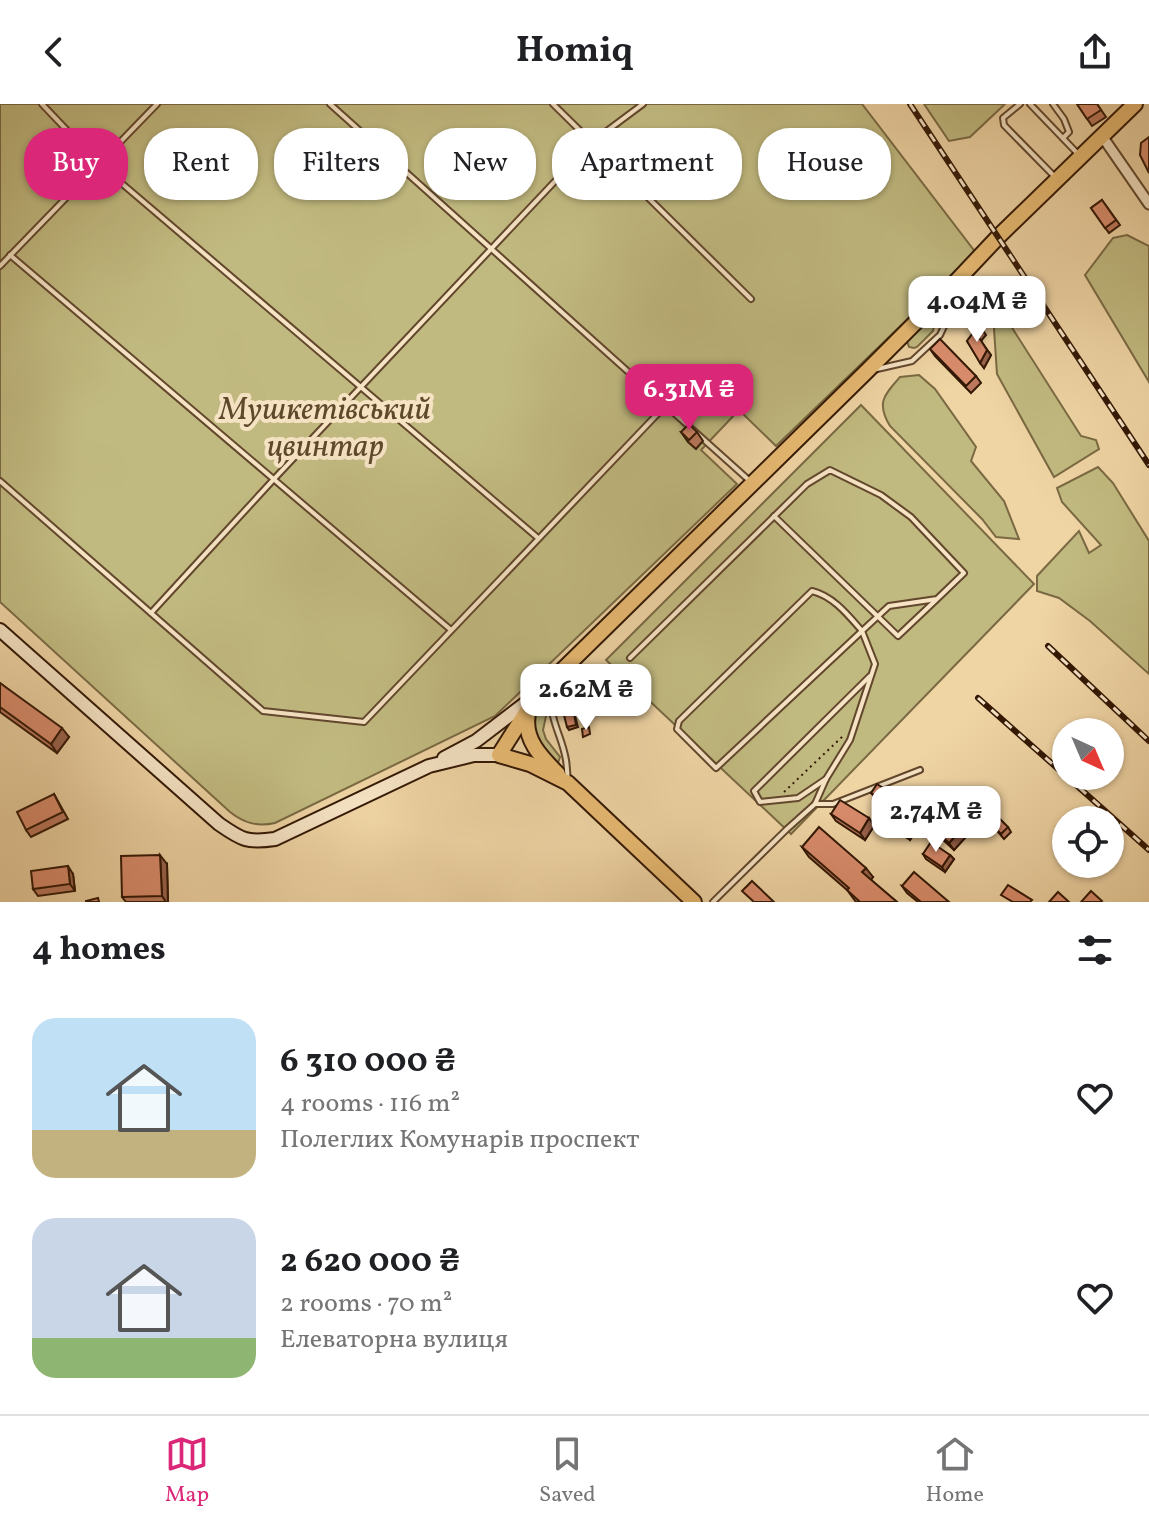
<!DOCTYPE html>
<html lang="en">
<head>
<meta charset="utf-8">
<style>
	:root { --surface:#fff; --page:#f6f6f6; --text:#202124; --muted:#757577; --line:#e0e0e0; --accent:#db2777 }
	body { margin:0; font-family:Vollkorn,serif; background:var(--page); color:var(--text); height:100vh; display:flex; flex-direction:column; font-size:30px; white-space:nowrap }
	* { box-sizing:border-box; margin:0 }
	p { font-size:26px; color:var(--muted) }
	.icon { flex:none; width:44px; height:44px; fill:none; stroke:currentColor; stroke-width:2; stroke-linecap:round; stroke-linejoin:round }
	.map { position:relative; height:798px; overflow:hidden }
	.drawer { display:flex; flex-direction:column; background:var(--surface); flex:1 }
	.drawer>* { flex:none }
	.top-card { position:absolute; left:24px; top:24px; width:1102px; height:72px; display:flex; gap:16px }
	.needle { width:52px; rotate:136deg }
	.controls { position:absolute; left:1052px; top:614px; display:grid; gap:16px }
	.controls a { display:grid; place-items:center; width:72px; height:72px; border-radius:50%; background:var(--surface); box-shadow:0 2px 6px #0004; font-size:40px }
	.price { position:absolute; translate:-50% -68px; padding:0 18px; border-radius:16px; background:#fff; color:#222; font-size:26px; line-height:52px; filter:drop-shadow(0 2px 4px #0008) }
	.price::after { content:''; position:absolute; left:50%; top:48px; width:24px; height:18px; margin-left:-12px; background:inherit; clip-path:polygon(0 0,100% 0,50% 100%) }
	.price.current { background:var(--accent); color:#fff }
	ul { padding:0; list-style:none }
	li { display:flex; align-items:center; gap:24px; height:200px; padding:0 32px }
	li span { display:grid; place-items:center; flex:none; width:224px; height:160px; border-radius:24px; color:#555 }
	li>.icon { margin-inline-start:auto }
	span .icon { width:96px; height:96px; fill:#fffc; stroke-width:1 }
	li b { font-size:34px }
	h2 { display:flex; justify-content:space-between; align-items:center; height:96px; padding:0 32px; font-size:34px }
	.tag { padding:0 28px; border-radius:32px; background:var(--surface); box-shadow:0 2px 6px #0004; font-size:28px; line-height:72px }
	.tag.current { background:var(--accent); color:#fff }
	header { display:flex; justify-content:space-between; align-items:center; height:104px; padding:0 32px; background:var(--surface); font-size:36px; font-weight:700 }
	.dock { display:flex; justify-content:space-around; align-items:center; height:112px; border-top:2px solid var(--line); background:var(--surface); font-size:22px; color:var(--muted) }
	.dock a { display:grid; justify-items:center; gap:4px }
	.dock .current { color:var(--accent) }
	.map>svg:first-child { display:block }
</style>
</head>
<body>
<header><svg class="icon" aria-label="back" viewBox="0 0 24 24"><path d="M15 5l-7 7 7 7"/></svg>Homiq<svg class="icon" aria-label="share" viewBox="0 0 24 24"><path d="M12 15V3M7 8l5-5 5 5M5 13v7h14v-7"/></svg></header>
<div class="map">
<svg width="1149" height="798" viewBox="0 0 1149 798">
	<rect width="100%" height="100%" fill="#efd4a4"/>
	<filter id="stains"><feTurbulence type="fractalNoise" baseFrequency=".0025" numOctaves="4"/><feColorMatrix values="0 0 0 0 .2 0 0 0 0 .09 0 0 0 0 .02 0 0 0 .5 -.17"/></filter>
	<radialGradient id="worn" r=".72"><stop offset=".6" stop-color="#630" stop-opacity="0"/><stop offset="1" stop-color="#630" stop-opacity=".3"/></radialGradient>
	<g fill="#c1ba80" stroke="#7a6942" stroke-width="2">
		<path d="M0 0H862L976 149 776 342 739 306 701 346 737 380 495 612 275 719C257 723 244 719 230 708L0 498Z"/>
		<polygon points="924,0 1005,0 970,33 949,37"/>
		<polygon points="1127,131 1149,142 1149,278 1085,171 1113,134"/>
		<polygon points="998,214 1009,219 1081,332 1096,336 1099,345 1054,373 997,270 994,225"/>
		<polygon points="929,218 934,222 933,227 917,243 914,244 909,243 907,237 925,219"/>
		<path d="M919 271 935 285 976 343 971 357 1004 397 1019 435 996 433 982 415 890 322C876 299 884 291 900 273Z"/>
		<polygon points="861,301 1034,480 791,730 606,556"/>
		<polygon points="1098,363 1113,379 1149,437 1149,570 1090,517 1059,494 1037,487 1037,472 1079,427 1089,449 1101,441 1062,398 1057,384"/>
		<polygon points="552,584 543,626 546,635 560,653 558,659 541,642 530,618 543,594"/>
	</g>
	<g fill="none" stroke-linecap="round" stroke-linejoin="round">
		<g stroke="#62472d" stroke-width="8">
			<g id="service">
				<polyline points="42,0 99,60 538,434"/>
				<polyline points="330,0 751,378"/>
				<polyline points="553,0 751,195"/>
				<polyline points="1020,0 1003,14 1004,21 1055,73"/>
				<polyline points="1030,0 1079,51"/>
				<polyline points="1053,0 1064,15 1069,28 1063,34"/>
				<polyline points="10,151 451,526"/>
				<polyline points="0,162 157,0"/>
				<polyline points="877,265 912,257 940,231 947,216 949,191"/>
				<polyline points="0,377 263,607 364,618 666,301"/>
				<polyline points="774,412 898,532 936,496"/>
				<path d="M812 487C833 492 848 511 862 527L716 664 677 625 679 617Z"/>
				<polyline points="151,509 274,375 592,38 643,0"/>
				<polyline points="630,554 807,380 830,366 881,391 911,413 964,469 937,495 889,502 862,527 875,560 850,636 826,675 815,700 787,725 713,798"/>
				<path d="M553 584C547 615 561 627 566 656 567 662 567 669 568 676"/>
				<polyline points="826,675 798,694 760,698 754,687 870,572"/>
				<polyline points="815,700 833,700 920,666"/>
			</g>
		</g>
		<g stroke="#62472d" stroke-width="13">
			<polyline id="minor" points="1102,32 1149,100"/>
		</g>
		<g stroke="#331805" stroke-width="16">
			<g id="secondary">
				<path d="M0 526 219 720C242 736 247 739 275 735L429 662 474 651H499"/>
				<polyline points="444,654 476,637 531,595"/>
			</g>
		</g>
		<g stroke="#331805" stroke-width="18">
			<g id="primary">
				<path d="M528 610C523 635 541 653 558 670"/>
				<polyline points="694,798 568,679 530,660 499,651 537,591 867,267 949,185 999,132 1135,0"/>
			</g>
		</g>
		<polyline stroke="#331805" stroke-width="2" stroke-dasharray="2 4" stroke-linecap="butt" points="784,688 843,632"/>
		<use href="#service" stroke="#f5e3c4" stroke-width="4"/>
		<use href="#minor" stroke="#f5e3c4" stroke-width="9"/>
		<use href="#secondary" stroke="#f5e3c4" stroke-width="12"/>
		<use href="#primary" stroke="#e8ba72" stroke-width="14"/>
		<g stroke="#331805" stroke-width="6">
			<g id="rail">
				<polyline points="910,0 1149,361"/>
				<polyline points="1048,542 1149,637"/>
				<polyline points="978,594 1066,672"/>
				<polyline points="1066,672 1149,746"/>
			</g>
		</g>
		<use href="#rail" stroke="#f5e3c4" stroke-width="3" stroke-dasharray="9" stroke-linecap="butt"/>
	</g>
	<g fill="#bb785d" stroke="#331805" stroke-width="2">
		<polygon points="1077,0 1097,0 1106,13 1092,22"/>
		<polygon points="1102,96 1120,121 1109,129 1091,104"/>
		<polygon points="979,221 986,231 981,237 991,251 984,264 967,237"/>
		<polygon points="930,245 976,272 981,279 971,289 935,252"/>
		<polygon points="681,328 697,328 703,337 696,345 688,338"/>
		<polygon points="0,579 69,633 57,649 0,608"/>
		<polygon points="575,612 578,623 569,626 567,623"/>
		<polygon points="871,689 902,699 899,704 920,721 910,736 888,722 883,715 888,707 880,701 876,696 877,695"/>
		<polygon points="54,690 68,715 31,733 26,726"/>
		<polygon points="831,710 869,714 874,722 865,736 836,717"/>
		<polygon points="993,722 1008,723 1011,728 1004,735"/>
		<polygon points="975,723 954,746 939,732 934,725"/>
		<polygon points="802,743 873,773 871,776 897,798 856,798 847,786 809,753"/>
		<polygon points="923,750 950,751 954,755 945,768 926,755"/>
		<polygon points="167,760 168,798 126,798 122,793"/>
		<polygon points="73,770 75,787 38,792 33,785"/>
		<polygon points="902,782 949,798 918,798 907,789"/>
	</g>
	<g fill="#98624c" stroke="#331805" stroke-width="2">
		<polygon points="987,246 991,251 984,264 980,259"/>
		<polygon points="62,624 69,633 57,649 51,640"/>
		<polygon points="899,694 902,699 895,711 891,706"/>
		<polygon points="869,714 874,722 865,736 860,729"/>
		<polygon points="915,714 920,721 910,736 905,729"/>
		<polygon points="970,716 975,723 954,746 949,739"/>
		<polygon points="160,751 167,760 168,798 166,798 162,792"/>
		<polygon points="950,751 954,755 945,768 942,763"/>
		<polygon points="68,762 73,770 75,787 70,780"/>
		<polygon points="866,764 873,773 869,778 862,768"/>
	</g>
	<g fill="#d98c6c" stroke="#331805" stroke-width="2">
		<polygon points="1077,0 1097,0 1101,6 1087,15"/>
		<polygon points="1149,33 1149,69 1140,51 1141,39"/>
		<polygon points="1102,96 1116,116 1105,124 1091,104"/>
		<polygon points="979,221 983,227 978,232 987,246 980,259 967,237"/>
		<polygon points="940,235 976,272 966,282 930,245"/>
		<polygon points="689,320 697,328 689,336 681,328"/>
		<polygon points="0,579 62,624 51,640 0,603"/>
		<polygon points="574,609 576,621 567,623 564,611"/>
		<polygon points="589,623 590,630 583,633 582,625"/>
		<polygon points="877,680 899,694 895,701 892,700 889,705 876,696 878,693 871,689"/>
		<polygon points="54,690 63,708 26,726 17,708"/>
		<polygon points="840,696 869,714 860,729 831,710"/>
		<polygon points="892,700 915,714 905,729 883,715"/>
		<polygon points="955,702 970,716 949,739 934,725"/>
		<polygon points="1000,715 1008,723 1001,730 993,722"/>
		<polygon points="819,723 866,764 862,768 897,798 860,798 847,786 849,784 802,743"/>
		<polygon points="931,738 950,751 942,763 923,750"/>
		<polygon points="160,751 162,792 122,793 121,752"/>
		<polygon points="68,762 70,780 33,785 31,767"/>
		<polygon points="914,768 949,798 921,798 902,782"/>
		<polygon points="752,777 774,798 754,798 742,787"/>
		<polygon points="1008,781 1032,796 1030,798 1013,798 1001,791"/>
		<polygon points="1091,787 1102,797 1101,798 1081,798"/>
		<polygon points="1058,788 1069,798 1049,798"/>
		<polygon points="98,794 99,798 86,798 86,797"/>
	</g>
	<g text-anchor="middle" dominant-baseline="central" stroke-width="8" stroke-linejoin="round" paint-order="stroke">
		<g font-size="32" font-style="italic" fill="#5e492a" stroke="#f5e3c4">
			<text x="325" y="307">Мушкетівський<tspan x="325" dy="37">цвинтар</tspan></text>
		</g>
	</g>
	<rect width="100%" height="100%" filter="url(#stains)"/>
	<rect width="100%" height="100%" fill="url(#worn)"/>
</svg>
<div class="controls">
<a><svg class="needle" viewBox="-14 -14 28 28"><path d="M0-13l5 13h-10z" fill="#e53935"/><path d="M0 13l5-13h-10z" fill="#757577"/></svg></a>
<a><svg class="icon" aria-label="locate" viewBox="0 0 24 24"><circle cx="12" cy="12" r="6"/><path d="M12 2v4M12 18v4M2 12h4M18 12h4"/></svg></a>
</div>
<b class="price" style="left:977px;top:240px">4.04M ₴</b>
<b class="price current" style="left:689px;top:328px">6.31M ₴</b>
<b class="price" style="left:586px;top:628px">2.62M ₴</b>
<b class="price" style="left:936px;top:750px">2.74M ₴</b>
<div class="top-card">
<a class="tag current">Buy</a>
<a class="tag">Rent</a>
<a class="tag">Filters</a>
<a class="tag">New</a>
<a class="tag">Apartment</a>
<a class="tag">House</a>
</div>
</div>
<section class="drawer">
<h2>4 homes<svg class="icon" aria-label="filters" viewBox="0 0 24 24"><path d="M4 7h16M4 17h16"/><circle cx="9" cy="7" r="2"/><circle cx="15" cy="17" r="2"/></svg></h2>
<ul>
<li><span style="background:linear-gradient(#bfe0f5 70%,#c2b280 0)"><svg class="icon" aria-label="home" viewBox="0 0 24 24"><path d="M3 11l9-7 9 7M6 9v11h12V9"/></svg></span><div><b>6 310 000 ₴</b><p>4 rooms · 116 m²</p><p>Полеглих Комунарів проспект</p></div><svg class="icon" aria-label="heart" viewBox="0 0 24 24"><path d="M12 20l-8-8c-3-5 5-10 8-4 3-6 11-1 8 4z"/></svg></li>
<li><span style="background:linear-gradient(#c9d6e8 75%,#8fb573 0)"><svg class="icon" aria-label="home" viewBox="0 0 24 24"><path d="M3 11l9-7 9 7M6 9v11h12V9"/></svg></span><div><b>2 620 000 ₴</b><p>2 rooms · 70 m²</p><p>Елеваторна вулиця</p></div><svg class="icon" aria-label="heart" viewBox="0 0 24 24"><path d="M12 20l-8-8c-3-5 5-10 8-4 3-6 11-1 8 4z"/></svg></li>
</ul>
</section>
<nav class="dock">
<a class="current"><svg class="icon" aria-label="map" viewBox="0 0 24 24"><path d="M3 6l6-2 6 2 6-2v14l-6 2-6-2-6 2zM9 4v14M15 6v14"/></svg>Map</a>
<a><svg class="icon" aria-label="saved" viewBox="0 0 24 24"><path d="M7 4h10v16l-5-4-5 4z"/></svg>Saved</a>
<a><svg class="icon" aria-label="home" viewBox="0 0 24 24"><path d="M3 11l9-7 9 7M6 9v11h12V9"/></svg>Home</a>
</nav>
</body>
</html>
